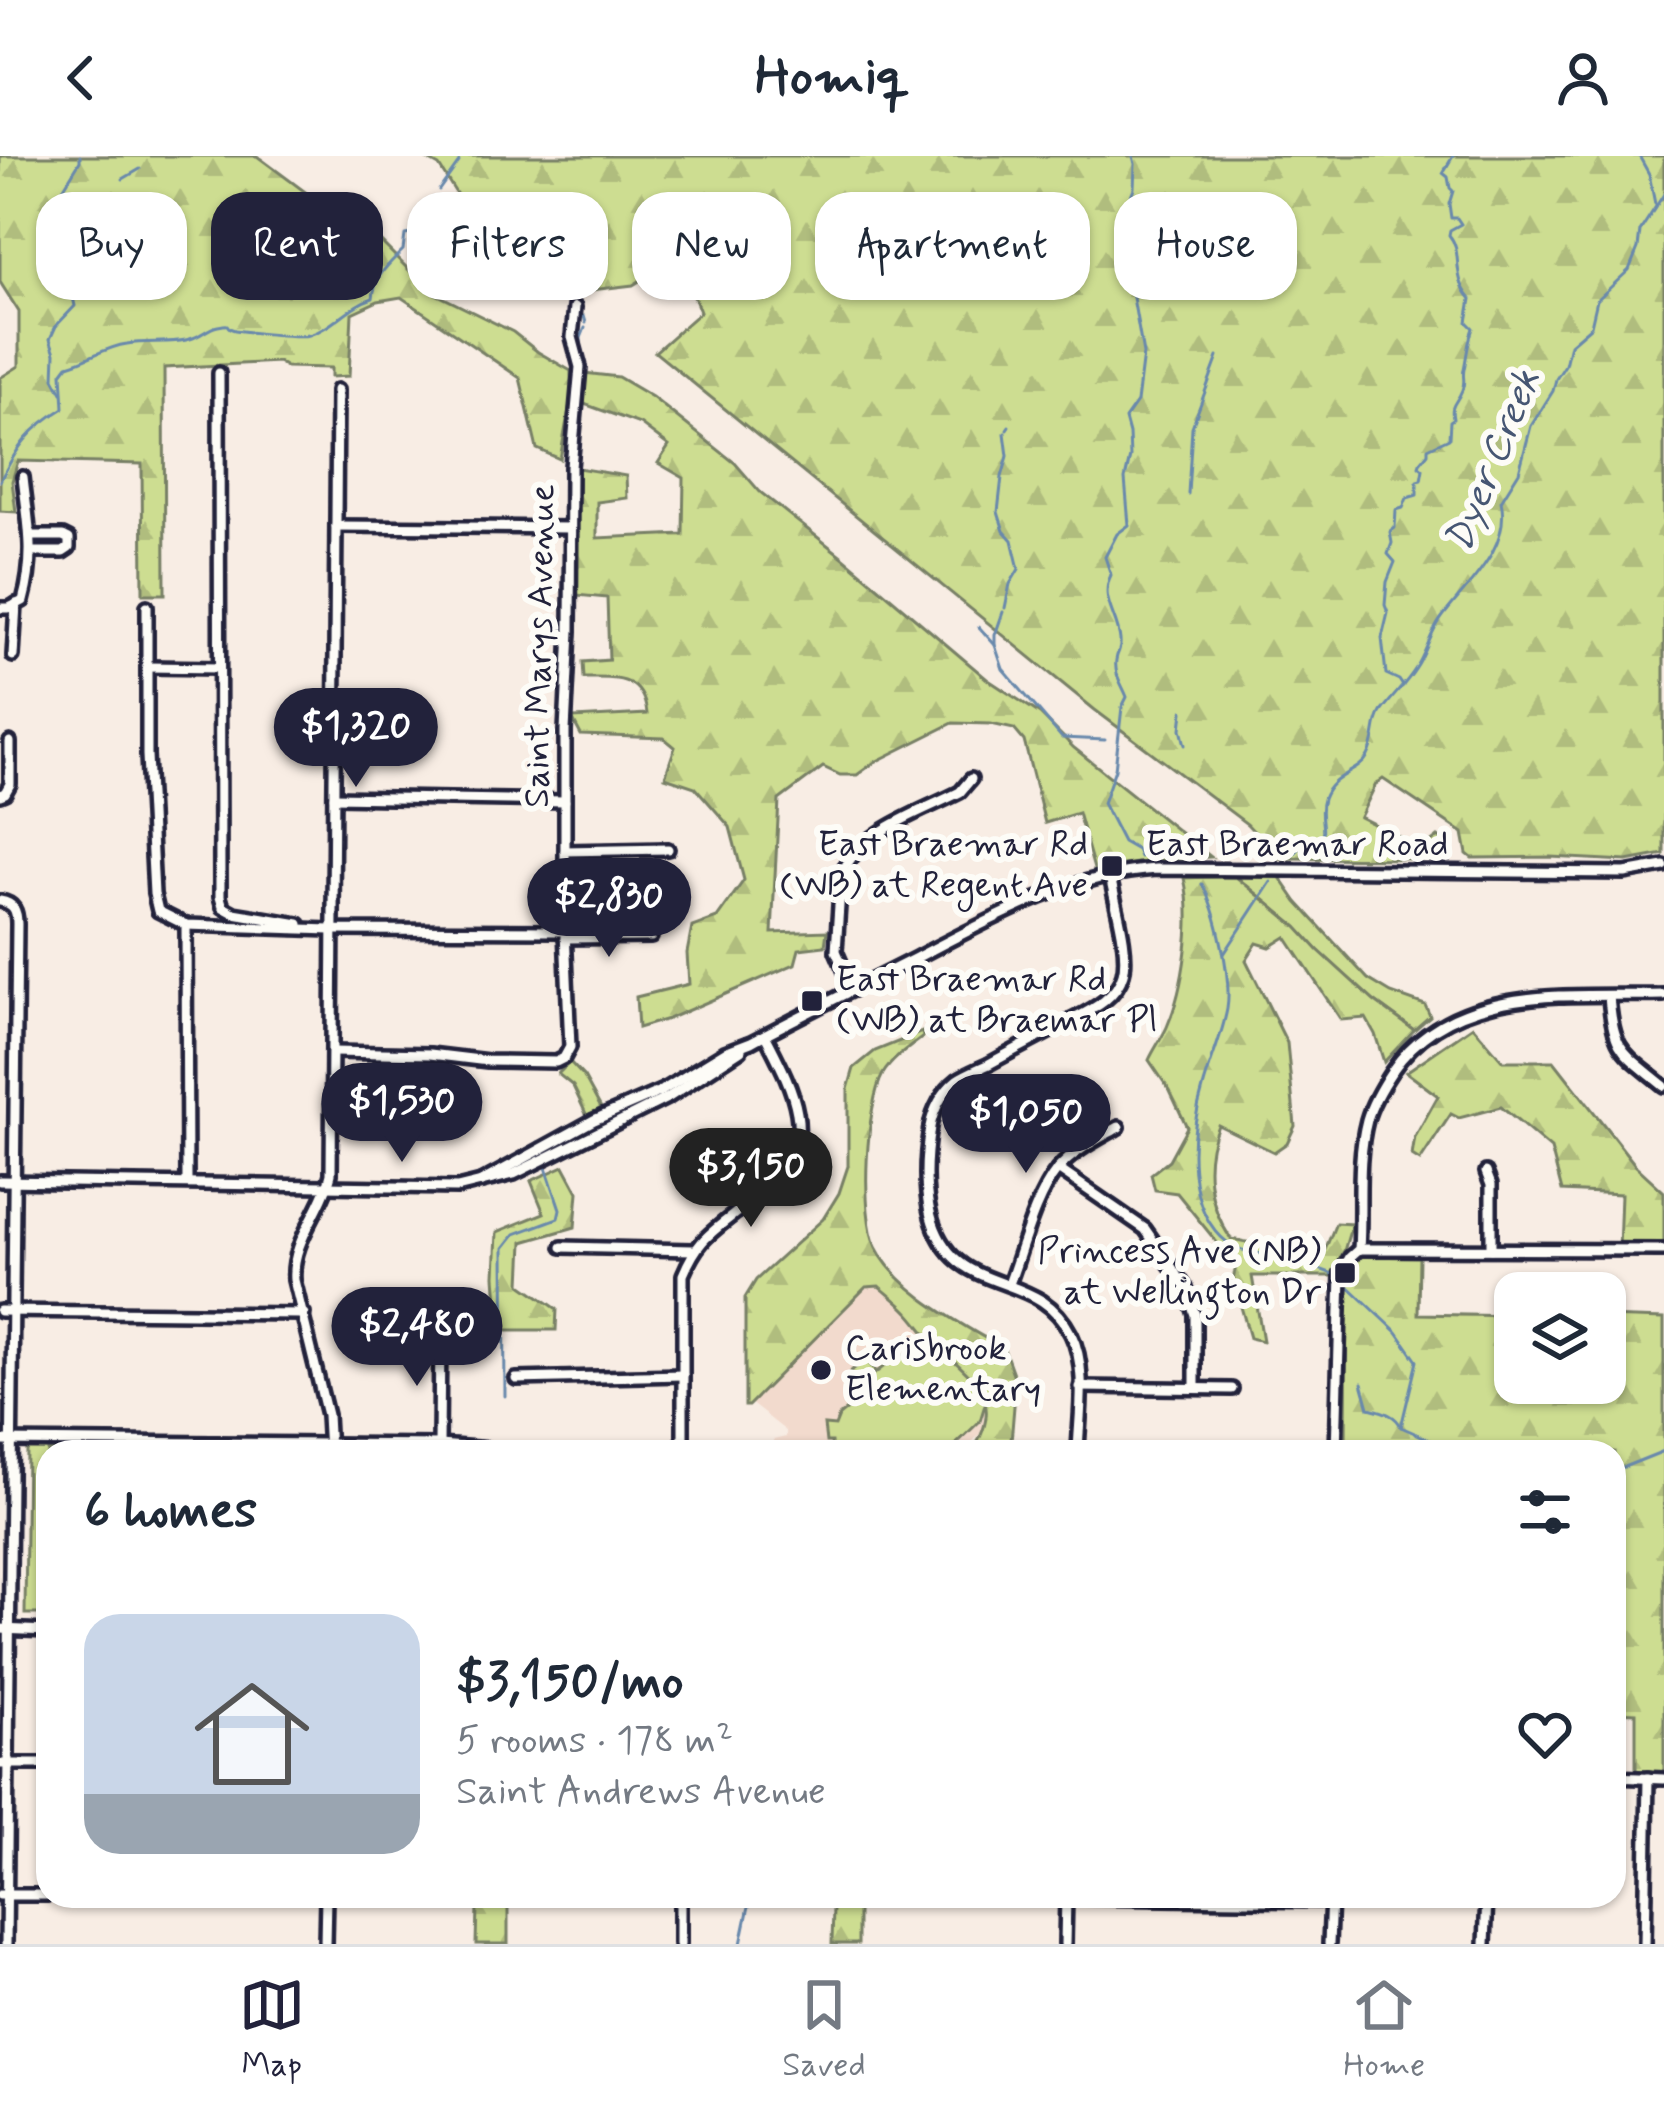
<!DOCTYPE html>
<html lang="en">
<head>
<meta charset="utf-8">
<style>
	:root { --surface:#fff; --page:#f6f6f7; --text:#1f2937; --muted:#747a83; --line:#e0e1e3; --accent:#22223b }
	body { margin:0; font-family:Mynerve,sans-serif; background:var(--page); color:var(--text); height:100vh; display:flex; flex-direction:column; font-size:45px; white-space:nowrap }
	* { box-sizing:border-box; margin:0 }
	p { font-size:39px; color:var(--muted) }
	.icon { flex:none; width:66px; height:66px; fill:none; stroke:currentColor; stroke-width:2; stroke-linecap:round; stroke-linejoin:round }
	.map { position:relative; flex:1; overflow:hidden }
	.sheet { position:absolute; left:36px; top:1284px; width:1590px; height:468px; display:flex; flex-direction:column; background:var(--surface); border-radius:36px; box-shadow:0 3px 9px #0004 }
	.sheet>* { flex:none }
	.banner { position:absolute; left:36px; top:36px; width:1593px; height:108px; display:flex; gap:24px }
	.controls { position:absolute; left:1494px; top:1116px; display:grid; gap:24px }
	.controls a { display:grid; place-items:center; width:132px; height:132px; border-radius:24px; background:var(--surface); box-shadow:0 3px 9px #0004; font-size:60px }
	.price { position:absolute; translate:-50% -102px; padding:0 27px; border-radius:42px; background:var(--accent); color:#fff; font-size:39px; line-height:78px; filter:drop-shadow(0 3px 6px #0008) }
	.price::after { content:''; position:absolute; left:50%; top:72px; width:36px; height:27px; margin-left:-18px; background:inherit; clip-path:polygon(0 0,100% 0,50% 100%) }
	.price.on { background:#222; color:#fff }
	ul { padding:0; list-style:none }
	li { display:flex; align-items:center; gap:36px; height:300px; padding:0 48px }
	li+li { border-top:3px solid var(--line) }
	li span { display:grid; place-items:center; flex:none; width:336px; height:240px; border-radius:36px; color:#555 }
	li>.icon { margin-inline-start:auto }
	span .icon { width:144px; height:144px; fill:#fffc; stroke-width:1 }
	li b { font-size:51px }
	h2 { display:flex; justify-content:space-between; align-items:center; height:144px; padding:0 48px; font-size:51px }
	.pill { padding:0 42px; border-radius:36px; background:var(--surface); box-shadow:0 3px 9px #0004; font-size:42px; line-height:108px }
	.pill.on { background:var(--accent); color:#fff }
	header { display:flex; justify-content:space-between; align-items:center; height:156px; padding:0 48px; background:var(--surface); font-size:54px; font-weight:800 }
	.dock { display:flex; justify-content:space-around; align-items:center; height:168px; border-top:3px solid var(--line); background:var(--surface); font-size:33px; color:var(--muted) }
	.dock a { display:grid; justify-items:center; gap:6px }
	.dock .on { color:var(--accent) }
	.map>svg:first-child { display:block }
</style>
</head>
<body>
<header><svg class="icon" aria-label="back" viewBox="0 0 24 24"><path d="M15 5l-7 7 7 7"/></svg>Homiq<svg class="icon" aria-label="person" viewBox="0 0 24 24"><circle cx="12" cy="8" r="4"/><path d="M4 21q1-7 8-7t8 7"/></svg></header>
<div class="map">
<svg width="1664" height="1788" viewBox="0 0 1664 1788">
	<defs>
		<pattern id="forest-firs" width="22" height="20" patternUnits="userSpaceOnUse" patternTransform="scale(3)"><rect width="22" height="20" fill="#cddd91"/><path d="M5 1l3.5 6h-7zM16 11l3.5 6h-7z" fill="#b0bd7e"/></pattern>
	</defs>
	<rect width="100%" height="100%" fill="#f8ede4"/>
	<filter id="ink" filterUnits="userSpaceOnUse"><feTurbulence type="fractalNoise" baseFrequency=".00833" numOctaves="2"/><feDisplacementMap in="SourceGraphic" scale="24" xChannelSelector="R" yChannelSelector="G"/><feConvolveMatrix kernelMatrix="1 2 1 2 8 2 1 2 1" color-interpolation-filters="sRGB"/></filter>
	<g filter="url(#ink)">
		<polygon fill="#f2dacd" points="875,1123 991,1228 996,1262 962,1296 773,1296 773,1284 786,1281 786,1275 749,1246"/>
		<g fill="#cddd91" stroke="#788066" stroke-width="3">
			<polygon points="1235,720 1279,720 1297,746 1368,823 1391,837 1425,849 1430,860 1414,874 1374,845 1318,794 1297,771"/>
			<polygon points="926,1185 970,1215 988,1239 980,1265 948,1296 832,1296 831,1286 826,1286 824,1269 835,1270 839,1260 866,1238 850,1216 865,1203 875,1214 873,1219 902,1196 909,1204"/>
			<polygon points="27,1293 140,1293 142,1296 48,1296 48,1458 25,1458"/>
		</g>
		<g fill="url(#forest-firs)" stroke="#788066" stroke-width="3">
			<polygon points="0,0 257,0 343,64 374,79 430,135 513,176 538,196 571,215 571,242 560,303 537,293 520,222 401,141 378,145 352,157 349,220 331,221 331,212 286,211 278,206 164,212 165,438 143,438 142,308 18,305 12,325 16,356 0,355 0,222 19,210 19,156 0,126"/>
			<polygon points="421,0 1664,0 1664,698 1627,705 1550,701 1472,702 1467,698 1463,677 1383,623 1376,628 1360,661 1419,691 1424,692 1438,681 1442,684 1438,703 1279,702 1247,668 1095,554 655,196 700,156 693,138 678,120 654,116 633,129 575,136 508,81 464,50 439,10"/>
			<path d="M584 217 618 221 652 241 735 307 760 336 844 402 987 523 1040 558 1074 592 1211 701 1160 704 1094 713 1078 657 1045 667 1024 585 1014 573 991 568 953 567 875 606 857 619H840L823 611 779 644 772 777 827 775 825 790 799 793 795 808 668 863 638 872 636 841 689 828 687 797 692 771 717 762 744 724 730 671 695 631 665 621 675 591 664 582 581 579 572 562 647 558C643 519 616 522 584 522L583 506 609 504 607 442 576 439 578 312 626 320 627 342 597 346V382L683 378 684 322 658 307 669 290 640 268 584 248Z"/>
			<path d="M1235 720 1297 771 1318 794 1374 845 1414 874 1384 906 1375 878 1366 862 1341 864 1286 781 1270 791 1257 787 1246 804 1287 887 1295 970 1287 987 1274 996 1218 969C1202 1007 1208 1049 1231 1083L1291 1095 1325 1094 1336 1067 1352 1068 1344 1095 1331 1120H1252L1263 1185 1250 1182 1233 1123 1236 1110 1177 1037 1155 1034 1151 1018 1169 1004 1187 971 1170 935 1149 904C1154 893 1162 882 1167 871 1184 832 1194 762 1184 722Z"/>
			<polygon points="1473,870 1503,905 1554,905 1636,1010 1664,1036 1664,1095 1619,1093 1621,1038 1562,1035 1551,993 1501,951 1459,962 1451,958 1420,1005 1412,1000 1415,981 1438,940 1406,916"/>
			<path d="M922 876 923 881C910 891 892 903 883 918 866 948 860 1059 876 1091 898 1136 962 1168 1004 1193L1016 1226 1011 1286 999 1296H972C1008 1240 970 1222 933 1185 923 1176 917 1165 908 1156 899 1146 888 1138 879 1130L866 1131 748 1250H745V1142L756 1124 823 1063 839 1037 848 1010V933L854 912 875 895Z"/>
			<polygon points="570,906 584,921 601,952 587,960 573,930 558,918"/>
			<polygon points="564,1010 578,1036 575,1071 523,1086 521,1128 557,1153 556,1174 499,1174 495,1120 497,1076 544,1057 531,1025"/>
			<polygon points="1361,1100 1419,1101 1418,1158 1515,1160 1515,1227 1605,1227 1605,1161 1664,1163 1664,1620 1636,1619 1636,1557 1614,1556 1614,1296 1346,1296 1347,1118 1354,1104"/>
			<polygon points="477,1751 508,1751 508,1788 476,1788"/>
			<polygon points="833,1752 858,1753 858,1788 832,1788"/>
		</g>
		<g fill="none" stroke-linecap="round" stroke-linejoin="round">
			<g stroke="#6989ac" stroke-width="3">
				<path d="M1133 0 1135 8 1134 32 1130 42 1134 71 1132 136 1143 198 1137 246 1125 263 1129 278 1130 301 1125 323 1129 369 1117 378 1105 401 1111 419C1099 443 1118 460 1120 484 1121 497 1118 492 1116 504 1114 519 1122 528 1127 541L1122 551 1115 613 1103 647 1123 686 1137 694 1140 701"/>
				<polyline points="1639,0 1649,18 1655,48"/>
				<polyline points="123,23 140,13"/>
				<polyline points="439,34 459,6"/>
				<polyline points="584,160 586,167"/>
				<polyline points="582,199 581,182 585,172"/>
				<path d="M62 237 54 222 55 197 50 183 56 170 75 150C68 123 69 100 69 73L64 68 61 36 80 5V0"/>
				<polyline points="1007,273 1009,270"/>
				<path d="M0 325C18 290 29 273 64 252L62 217 68 209C88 204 105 191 127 188 148 184 174 189 193 182 202 179 208 172 218 170 235 167 221 170 235 174 247 176 298 182 309 179 333 172 349 149 373 142 375 119 388 109 403 94L405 79 416 77 425 63 433 42"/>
				<polyline points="1188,338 1192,271 1218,201"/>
				<polyline points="1005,452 1010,428 1019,413 1012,384 1004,375 998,356 1002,321 1008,300 1005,277"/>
				<polyline points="979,471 995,489 1003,513 1062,582 1105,584"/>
				<polyline points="995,489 995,479 1003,456"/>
				<path d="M1403 530 1399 524 1386 518 1382 482 1388 457 1385 449 1387 426 1395 406 1388 398 1392 387 1390 376 1395 372 1396 354 1403 352 1407 342 1417 339V325L1421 324 1423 313 1419 310 1420 307 1428 297V292L1449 282 1450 265 1453 263C1450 247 1456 249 1462 234 1466 224 1462 223 1464 213 1467 199 1468 185 1473 172L1467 166 1471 143C1450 119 1464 96 1449 79L1450 74 1461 68 1457 62H1451L1449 48 1453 35 1450 32 1448 21 1443 17 1453 0"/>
				<polyline points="1183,555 1181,573 1185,589"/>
				<path d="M1293 699 1301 691C1338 687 1315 667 1323 643 1332 618 1359 617 1368 600 1377 584 1373 568 1381 556 1392 541 1406 528 1416 512 1426 497 1430 478 1441 463 1466 429 1512 392 1501 345L1519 316 1531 270 1553 235 1556 223 1565 209 1570 188 1591 170 1597 144 1629 114 1638 92 1640 75 1664 38"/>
				<path d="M1202 728C1217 755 1232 823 1227 853 1222 880 1210 906 1203 932 1189 979 1184 1053 1228 1087 1243 1098 1264 1097 1281 1101 1298 1105 1317 1112 1333 1118"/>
				<polyline points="1224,798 1271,726"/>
				<polyline points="538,986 539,989"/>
				<polyline points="1345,1127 1397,1176 1417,1205 1401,1271 1449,1292 1492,1296"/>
				<path d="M1362 1227 1369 1252C1381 1255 1396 1258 1401 1271"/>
				<polyline points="505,1240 504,1092 515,1078 558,1062 560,1053 546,1011"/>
				<polyline points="1614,1315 1664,1295"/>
				<polyline points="741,1788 749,1750"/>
			</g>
			<g stroke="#22223b" stroke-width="18">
				<g id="minor">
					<polyline points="219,217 220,741 223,751 234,757 299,768"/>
					<polyline points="336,370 570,372"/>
					<polyline points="32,396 63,396 69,392 69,383 63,380 32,380"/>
					<polyline points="147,450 147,599 154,738 158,755 186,769 331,774 565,775"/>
					<path d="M0 452H9L23 445C36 398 28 367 23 321"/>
					<polyline points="13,500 16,448"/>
					<polyline points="147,511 219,512"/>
					<polyline points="0,639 5,637 10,628 10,586"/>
					<polyline points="334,641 565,645"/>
					<polyline points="565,695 668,693"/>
					<path d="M0 745C14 747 17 755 17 768L6 1788"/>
					<polyline points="186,769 187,1026"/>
					<polyline points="565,782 651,781"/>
					<path d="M853 834 836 795 841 719C860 675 919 657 960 636L971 623"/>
					<path d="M1609 840C1613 896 1623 896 1664 930"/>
					<polyline points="333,896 430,898 488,905 556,906 564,902 570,891 565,775 565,575 570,475 571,311 580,211 572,181 575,151"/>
					<polyline points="1058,1013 1145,1073 1186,1132 1195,1159 1195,1232"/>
					<polyline points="1486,1016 1491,1029 1491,1093"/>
					<polyline points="0,1025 457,1032 514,1018 669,941 741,894"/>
					<path d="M481 1026 594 964 663 934 725 896 751 886C805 857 861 830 916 802 993 762 1068 719 1156 713L1625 717 1664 710"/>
					<polyline points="562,1091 693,1094"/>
					<polyline points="1359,1093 1664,1094"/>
					<path d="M1009 1128C1022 1094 1034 1043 1057 1014 1073 995 1098 983 1119 971"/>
					<polyline points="0,1155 304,1158"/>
					<polyline points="516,1223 683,1219"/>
					<polyline points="1080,1231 1232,1233"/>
					<polyline points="0,1285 439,1289 490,1293 494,1296"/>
					<polyline points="439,1289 440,1177"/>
					<path d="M329 1296 327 1259 294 1124C291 1085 322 1055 331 1018L337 234"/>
					<path d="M683 1296V1119C697 1085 709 1078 737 1056 750 1047 764 1038 775 1027 821 980 789 926 765 879"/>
					<path d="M1078 1296C1079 1260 1088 1212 1071 1178 1049 1135 1014 1135 975 1116 921 1090 922 1022 930 971 933 954 943 935 957 924 966 918 979 913 989 908 1016 893 1043 879 1070 865 1091 854 1116 843 1123 818 1130 794 1114 745 1110 719"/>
					<path d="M1336 1296 1341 1117 1350 1101 1359 1093C1362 1051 1356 1006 1367 964 1372 946 1382 930 1392 915 1452 826 1570 841 1664 839"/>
					<polyline points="0,1473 48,1475"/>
					<polyline points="0,1608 48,1608"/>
					<polyline points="1614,1621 1664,1623"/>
					<polyline points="0,1739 48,1739"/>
					<polyline points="858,1740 948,1740"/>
					<polyline points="1003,1741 1331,1745"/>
					<polyline points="325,1788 326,1740"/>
					<polyline points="680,1788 680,1740"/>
					<polyline points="1065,1788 1066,1740"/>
					<polyline points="1329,1788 1331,1740"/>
					<polyline points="1485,1788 1487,1740"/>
					<polyline points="1645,1788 1648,1622"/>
				</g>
			</g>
			<use href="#minor" stroke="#fdfcf7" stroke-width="9"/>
		</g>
	</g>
	<g fill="#22223b" stroke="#fdfcf7" stroke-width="4.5">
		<rect x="1100" y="698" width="24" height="24" rx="6"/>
		<rect x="800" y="833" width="24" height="24" rx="6"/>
		<rect x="1333" y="1105" width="24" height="24" rx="6"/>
		<circle cx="821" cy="1214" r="12"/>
	</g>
	<g text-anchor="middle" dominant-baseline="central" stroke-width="12" stroke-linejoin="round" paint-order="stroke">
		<g font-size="36" fill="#22223b" stroke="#fdfcf7">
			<text transform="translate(541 490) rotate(-89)">Saint Marys Avenue</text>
			<text x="1297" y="689">East Braemar Road</text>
		</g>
		<g font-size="36" fill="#22223b" stroke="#fdfcf7" text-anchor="end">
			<text x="1088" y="689">East Braemar Rd<tspan x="1088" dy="41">(WB) at Regent Ave</tspan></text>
			<text x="836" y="824" text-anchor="start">East Braemar Rd<tspan x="836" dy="41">(WB) at Braemar Pl</tspan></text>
			<text x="1321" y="1096">Princess Ave (NB)<tspan x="1321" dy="41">at Wellington Dr</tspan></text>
			<text x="845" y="1193" text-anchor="start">Carisbrook<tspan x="845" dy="41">Elementary</tspan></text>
		</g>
		<g font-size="39" font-style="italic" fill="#465673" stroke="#fdfcf7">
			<text transform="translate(1494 305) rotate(-68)">Dyer Creek</text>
		</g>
	</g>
</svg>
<div class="controls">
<a><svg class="icon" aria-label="layers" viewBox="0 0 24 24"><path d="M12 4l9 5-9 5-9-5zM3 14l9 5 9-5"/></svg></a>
</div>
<b class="price" style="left:356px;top:634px">$1,320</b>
<b class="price" style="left:609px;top:804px">$2,830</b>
<b class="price" style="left:402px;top:1009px">$1,530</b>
<b class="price" style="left:1026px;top:1020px">$1,050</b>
<b class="price on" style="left:751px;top:1074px">$3,150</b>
<b class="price" style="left:417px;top:1233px">$2,480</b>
<div class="banner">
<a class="pill">Buy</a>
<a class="pill on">Rent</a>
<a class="pill">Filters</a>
<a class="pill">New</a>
<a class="pill">Apartment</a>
<a class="pill">House</a>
</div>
<section class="sheet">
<h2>6 homes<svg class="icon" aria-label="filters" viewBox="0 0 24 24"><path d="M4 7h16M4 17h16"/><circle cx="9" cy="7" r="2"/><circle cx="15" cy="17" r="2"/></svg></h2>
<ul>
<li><span style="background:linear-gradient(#c9d6e8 75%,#9aa5b1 0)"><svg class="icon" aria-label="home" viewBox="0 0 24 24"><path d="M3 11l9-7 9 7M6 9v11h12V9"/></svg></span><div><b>$3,150/mo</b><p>5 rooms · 178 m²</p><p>Saint Andrews Avenue</p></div><svg class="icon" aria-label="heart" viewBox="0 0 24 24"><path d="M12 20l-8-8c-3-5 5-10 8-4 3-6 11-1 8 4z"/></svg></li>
</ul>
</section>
</div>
<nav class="dock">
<a class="on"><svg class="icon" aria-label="map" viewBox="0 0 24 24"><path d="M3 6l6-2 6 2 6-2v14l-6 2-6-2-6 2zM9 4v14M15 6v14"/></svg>Map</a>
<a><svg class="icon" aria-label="saved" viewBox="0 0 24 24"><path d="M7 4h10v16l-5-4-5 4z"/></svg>Saved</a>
<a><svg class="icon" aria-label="home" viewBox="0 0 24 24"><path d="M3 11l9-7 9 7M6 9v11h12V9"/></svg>Home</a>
</nav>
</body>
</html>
